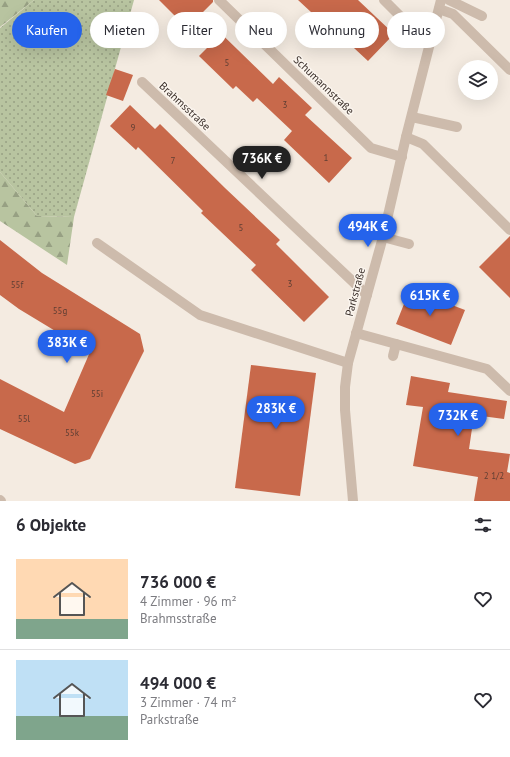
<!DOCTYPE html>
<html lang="de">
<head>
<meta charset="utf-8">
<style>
	:root { --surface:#fff; --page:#f2f2f3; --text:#2b2b33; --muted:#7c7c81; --line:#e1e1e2; --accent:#2563eb }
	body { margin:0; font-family:"PT Sans",sans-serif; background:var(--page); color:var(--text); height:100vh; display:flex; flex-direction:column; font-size:15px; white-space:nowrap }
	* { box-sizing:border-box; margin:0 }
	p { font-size:13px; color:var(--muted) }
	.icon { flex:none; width:22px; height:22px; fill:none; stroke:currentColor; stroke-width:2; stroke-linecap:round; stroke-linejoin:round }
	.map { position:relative; height:501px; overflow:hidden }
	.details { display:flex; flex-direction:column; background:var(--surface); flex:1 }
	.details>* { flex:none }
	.guide { position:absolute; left:12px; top:12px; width:486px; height:36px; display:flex; gap:8px }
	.controls { position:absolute; left:458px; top:60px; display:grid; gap:8px }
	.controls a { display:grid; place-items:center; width:40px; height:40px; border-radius:50%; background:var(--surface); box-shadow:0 4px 16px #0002; font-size:20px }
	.price { position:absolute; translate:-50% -34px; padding:0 9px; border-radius:14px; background:var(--accent); color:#fff; font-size:13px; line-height:26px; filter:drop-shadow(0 1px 2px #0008) }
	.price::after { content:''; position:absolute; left:50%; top:24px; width:12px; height:9px; margin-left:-6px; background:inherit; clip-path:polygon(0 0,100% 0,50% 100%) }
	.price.selected { background:#222; color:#fff }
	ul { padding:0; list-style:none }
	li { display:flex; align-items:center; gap:12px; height:100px; padding:0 16px }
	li+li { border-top:1px solid var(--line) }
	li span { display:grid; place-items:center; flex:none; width:112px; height:80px; border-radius:0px; color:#555 }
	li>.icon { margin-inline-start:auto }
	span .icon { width:48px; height:48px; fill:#fffc; stroke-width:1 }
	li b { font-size:17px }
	h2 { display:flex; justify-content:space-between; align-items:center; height:48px; padding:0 16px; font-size:17px }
	.tag { padding:0 14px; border-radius:18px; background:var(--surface); box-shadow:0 4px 16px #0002; font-size:14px; line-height:36px }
	.tag.selected { background:var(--accent); color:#fff }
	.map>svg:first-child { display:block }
</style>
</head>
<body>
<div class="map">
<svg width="510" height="501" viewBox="0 0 510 501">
	<defs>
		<pattern id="grass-dots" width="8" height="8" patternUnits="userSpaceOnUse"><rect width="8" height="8" fill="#b8c4a0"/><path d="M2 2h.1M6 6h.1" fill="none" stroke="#97a083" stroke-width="1.8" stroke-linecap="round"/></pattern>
		<pattern id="forest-firs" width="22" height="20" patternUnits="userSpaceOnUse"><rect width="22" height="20" fill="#b8c4a0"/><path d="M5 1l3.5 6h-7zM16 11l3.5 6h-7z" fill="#97a083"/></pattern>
	</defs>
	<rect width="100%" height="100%" fill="#f4ebe1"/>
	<polygon fill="url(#grass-dots)" points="34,0 134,0 74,217 37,216 0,172 0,28"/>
	<g fill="url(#forest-firs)">
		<polygon points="0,0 34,0 0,27"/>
		<polygon points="0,172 37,216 74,217 67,265 0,221"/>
	</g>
	<g fill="#c8694b">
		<polygon points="159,0 213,0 213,2 201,14 273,84 279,77 312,108 305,115 352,158 329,183 284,140 292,131 257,98 253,102 236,86 233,89 199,56 207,48"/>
		<polygon points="298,0 358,0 394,34 368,61 327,23 325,25"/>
		<polygon points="115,69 133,75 123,101 106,95"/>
		<polygon points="130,105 155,129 160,124 225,188 280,240 276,244 329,297 304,322 251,270 256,265 201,213 203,211 138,147 136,150 110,126"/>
		<polygon points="510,236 510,298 479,267"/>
		<polygon points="0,240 42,273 140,334 144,351 90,459 75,464 0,429 0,379 64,412 90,352 19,309 0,295"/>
		<polygon points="410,289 465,310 451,345 396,324"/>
		<polygon points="251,365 316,373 300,496 235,488"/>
		<polygon points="411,376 450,383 448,392 507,401 504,419 474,415 469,449 510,454 507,472 510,473 510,501 474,501 478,477 413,466 423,407 406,405"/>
	</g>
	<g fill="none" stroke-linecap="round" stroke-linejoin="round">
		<g stroke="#cdbbac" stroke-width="10">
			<polyline points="219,0 371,148 402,157"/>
			<polyline points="384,0 417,33 432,38"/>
			<polyline points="449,0 482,16"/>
			<polyline points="439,9 453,14 510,70"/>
			<polyline points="142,82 367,295"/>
			<polyline points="412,117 457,127"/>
			<polyline points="406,137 423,144 510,230"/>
			<polyline points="383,237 409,244"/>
			<polyline points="97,243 200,315 348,363"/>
			<polyline points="356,333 487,369 510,391"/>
			<polyline points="393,356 396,344"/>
			<polyline points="0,500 1,501"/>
			<polyline points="353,501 345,410 345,387 348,363 383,237 406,137 441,0"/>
		</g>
	</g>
	<g text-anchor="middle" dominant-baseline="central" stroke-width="3" stroke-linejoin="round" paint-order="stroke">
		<g font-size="9" fill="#5e3e33">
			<text x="227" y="62">5</text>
			<text x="285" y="104">3</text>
			<text x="133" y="127">9</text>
			<text x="326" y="157">1</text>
			<text x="173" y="160">7</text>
			<text x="241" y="227">5</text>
			<text x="290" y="283">3</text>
			<text x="17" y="284">55f</text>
			<text x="60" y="310">55g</text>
			<text x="97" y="393">55i</text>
			<text x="24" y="418">55l</text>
			<text x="72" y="432">55k</text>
			<text x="494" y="475">2 1/2</text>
		</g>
		<g font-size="11" fill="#3b302b" stroke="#fbf5ee">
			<text transform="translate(324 85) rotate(44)">Schumannstraße</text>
			<text transform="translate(185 106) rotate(43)">Brahmsstraße</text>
			<text transform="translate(355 292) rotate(-75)">Parkstraße</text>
		</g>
	</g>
</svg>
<div class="controls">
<a><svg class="icon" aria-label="layers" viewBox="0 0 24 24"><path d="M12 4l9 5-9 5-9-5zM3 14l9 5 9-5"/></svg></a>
</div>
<b class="price selected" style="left:262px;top:180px">736K €</b>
<b class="price" style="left:368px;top:248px">494K €</b>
<b class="price" style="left:430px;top:317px">615K €</b>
<b class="price" style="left:67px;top:364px">383K €</b>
<b class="price" style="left:276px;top:430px">283K €</b>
<b class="price" style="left:458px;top:437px">732K €</b>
<div class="guide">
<a class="tag selected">Kaufen</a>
<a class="tag">Mieten</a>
<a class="tag">Filter</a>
<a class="tag">Neu</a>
<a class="tag">Wohnung</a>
<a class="tag">Haus</a>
</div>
</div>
<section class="details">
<h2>6 Objekte<svg class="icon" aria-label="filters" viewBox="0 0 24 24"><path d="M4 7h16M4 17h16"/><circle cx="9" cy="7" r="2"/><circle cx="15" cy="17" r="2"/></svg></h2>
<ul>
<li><span style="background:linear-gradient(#ffd9b3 75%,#7fa58c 0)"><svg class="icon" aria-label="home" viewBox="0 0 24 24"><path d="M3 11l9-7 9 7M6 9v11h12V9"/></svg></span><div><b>736 000 €</b><p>4 Zimmer · 96 m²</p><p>Brahmsstraße</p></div><svg class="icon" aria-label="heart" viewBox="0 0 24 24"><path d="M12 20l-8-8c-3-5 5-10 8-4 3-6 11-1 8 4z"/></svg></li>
<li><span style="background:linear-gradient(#bfe0f5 70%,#7fa58c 0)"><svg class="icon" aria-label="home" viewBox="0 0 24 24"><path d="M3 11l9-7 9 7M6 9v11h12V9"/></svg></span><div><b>494 000 €</b><p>3 Zimmer · 74 m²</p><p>Parkstraße</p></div><svg class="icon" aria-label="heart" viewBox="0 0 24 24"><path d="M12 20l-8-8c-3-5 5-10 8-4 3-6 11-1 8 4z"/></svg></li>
</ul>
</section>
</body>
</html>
